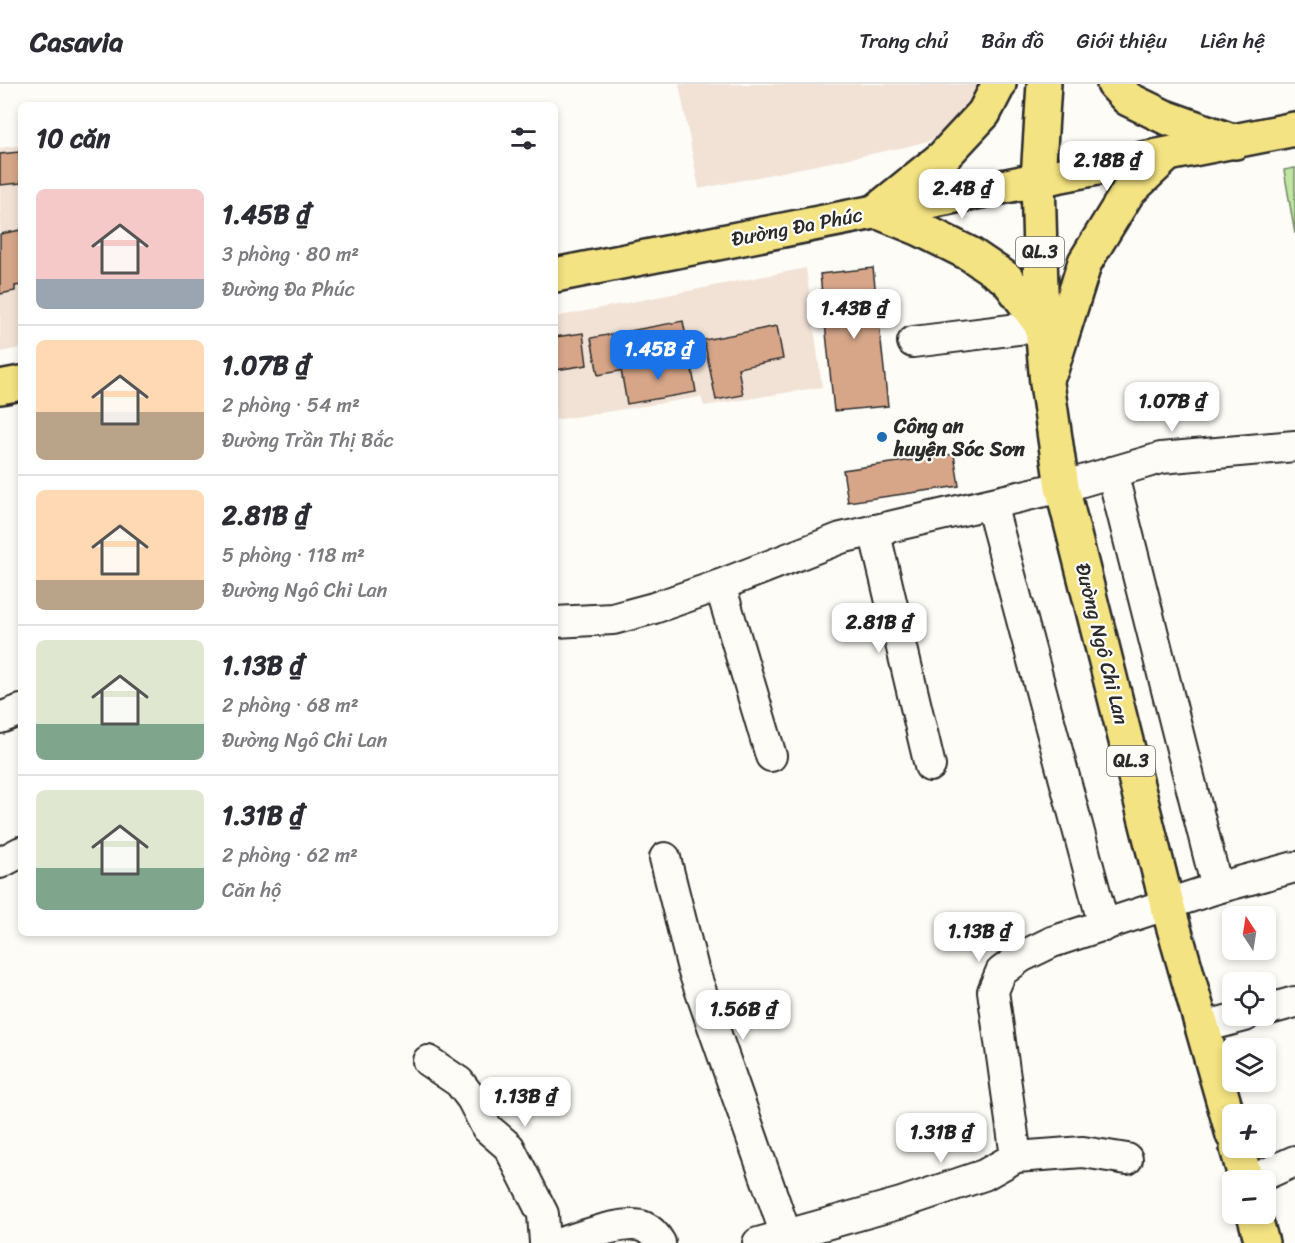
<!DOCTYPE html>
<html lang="vi">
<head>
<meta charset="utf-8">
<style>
	:root { --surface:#fff; --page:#f7f7f7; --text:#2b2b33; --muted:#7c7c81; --line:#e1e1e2; --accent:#1a73e8 }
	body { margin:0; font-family:Sriracha,sans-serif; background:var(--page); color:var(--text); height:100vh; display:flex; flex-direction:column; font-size:22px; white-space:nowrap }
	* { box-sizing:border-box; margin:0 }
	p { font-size:20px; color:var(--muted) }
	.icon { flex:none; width:33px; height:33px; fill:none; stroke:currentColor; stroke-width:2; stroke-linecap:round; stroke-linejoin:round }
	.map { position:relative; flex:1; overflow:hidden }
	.drawer { position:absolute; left:18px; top:18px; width:540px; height:834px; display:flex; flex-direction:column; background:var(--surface); border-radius:9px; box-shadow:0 3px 9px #0003 }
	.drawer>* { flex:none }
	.needle { width:39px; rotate:348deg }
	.fabs { position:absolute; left:1222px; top:822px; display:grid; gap:12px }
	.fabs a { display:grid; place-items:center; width:54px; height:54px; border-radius:9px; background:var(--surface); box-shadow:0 3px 9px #0003; font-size:30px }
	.price { position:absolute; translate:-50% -51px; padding:0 14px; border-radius:12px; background:#fff; color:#222; font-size:20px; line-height:39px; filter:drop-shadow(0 2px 3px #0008) }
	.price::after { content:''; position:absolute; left:50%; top:36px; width:18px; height:14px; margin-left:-9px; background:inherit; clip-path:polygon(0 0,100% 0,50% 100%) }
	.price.on { background:var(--accent); color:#fff }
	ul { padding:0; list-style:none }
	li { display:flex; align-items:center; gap:18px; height:150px; padding:0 18px }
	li+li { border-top:2px solid var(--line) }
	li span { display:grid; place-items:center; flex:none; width:168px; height:120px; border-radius:9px; color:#555 }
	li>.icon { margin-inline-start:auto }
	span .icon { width:72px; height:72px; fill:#fffc; stroke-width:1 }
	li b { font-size:26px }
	h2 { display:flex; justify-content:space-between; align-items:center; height:72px; padding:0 18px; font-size:26px }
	header { display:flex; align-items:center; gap:36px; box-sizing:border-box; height:84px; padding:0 30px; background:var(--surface); border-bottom:2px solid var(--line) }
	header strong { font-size:28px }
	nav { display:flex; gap:33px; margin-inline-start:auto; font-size:21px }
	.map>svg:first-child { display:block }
</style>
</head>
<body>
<header>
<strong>Casavia</strong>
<nav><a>Trang chủ</a><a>Bản đồ</a><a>Giới thiệu</a><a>Liên hệ</a></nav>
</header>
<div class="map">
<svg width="1295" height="1159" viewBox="0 0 1295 1159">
	<rect width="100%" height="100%" fill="#fdfcf7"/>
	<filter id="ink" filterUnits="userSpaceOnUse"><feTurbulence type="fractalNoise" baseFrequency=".0167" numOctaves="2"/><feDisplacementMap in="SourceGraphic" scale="12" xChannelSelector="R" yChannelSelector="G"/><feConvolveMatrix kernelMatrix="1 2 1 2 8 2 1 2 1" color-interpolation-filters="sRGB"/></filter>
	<g filter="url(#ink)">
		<g fill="#f2e2d6">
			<polygon points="679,0 987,0 947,52 905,63 699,105"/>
			<polygon points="21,61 21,264 0,268 0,64"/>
			<polygon points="806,184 822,303 704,322 701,313 555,336 555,233"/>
		</g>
		<polygon fill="#bee5a1" stroke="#748866" stroke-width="1.5" points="1295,84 1295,150 1284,86"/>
		<g fill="#d7a689" stroke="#2b2b2b" stroke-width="1.5">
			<polygon points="19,68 21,99 0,101 0,70"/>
			<polygon points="21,146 21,201 15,202 15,207 0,210 0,150"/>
			<polygon points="873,184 888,322 834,327 820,190"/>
			<polygon points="683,237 690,274 598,291 591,254"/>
			<polygon points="777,242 783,275 738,284 743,311 716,316 704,256"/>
			<polygon points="583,249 587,281 555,286 555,253"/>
			<polygon points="690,274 696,308 627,320 621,286"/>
			<polygon points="954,370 959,402 848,418 843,386"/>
		</g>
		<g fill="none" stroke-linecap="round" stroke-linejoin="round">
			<g stroke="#2b2b2b" stroke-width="34">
				<g id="minor">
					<polyline points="913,258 1042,242"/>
					<polyline points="1112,388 1217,804"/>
					<polyline points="991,420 1104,842"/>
					<polyline points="874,446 930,682"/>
					<polyline points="720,501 771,672"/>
					<polyline points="555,538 613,535 654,524 720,501 841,454 1062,403 1161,374 1295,362"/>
					<polyline points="0,634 21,626"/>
					<polyline points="665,774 693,885 786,1151"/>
					<polyline points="0,779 21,768"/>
					<polyline points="1266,926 1295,918"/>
					<polyline points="1203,943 1245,932"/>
					<polyline points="428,977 459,998 472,1015 487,1044 509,1063 543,1130 545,1159"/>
					<polyline points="1016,1073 993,907 1001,888 1021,873 1052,858 1217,804 1295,783"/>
					<polyline points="1252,1096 1295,1077"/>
					<path d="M561 1159C581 1153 625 1135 644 1143 651 1146 656 1152 660 1159"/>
					<polyline points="758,1159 901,1119 984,1091 1016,1073 1083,1068 1127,1075"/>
				</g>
			</g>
			<g stroke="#2b2b2b" stroke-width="38">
				<g id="major">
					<polyline points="555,191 1295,45"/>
					<polyline points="0,303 21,299"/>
				</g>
			</g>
			<g stroke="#2b2b2b" stroke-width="38">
				<g id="highway">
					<polyline points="999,0 984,29 943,73 876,127 920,145 970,170 1007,195 1042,242"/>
					<polyline points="1044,0 1038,95 1042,242 1047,299 1062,403 1167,820 1233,1051"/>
					<polyline points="1114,0 1128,15 1165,33 1235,58"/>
					<polyline points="1051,286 1085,178 1128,108 1167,71"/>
					<polyline points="1237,1064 1246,1096"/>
					<polyline points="1254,1130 1262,1159"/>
				</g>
			</g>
			<use href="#minor" stroke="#fdfcf7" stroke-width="30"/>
			<use href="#major" stroke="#f4e382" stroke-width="33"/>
			<use href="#highway" stroke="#f4e382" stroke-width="33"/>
		</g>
	</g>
	<circle fill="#1f6fb2" stroke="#fdfcf7" stroke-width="2" cx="882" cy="353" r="6"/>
	<g text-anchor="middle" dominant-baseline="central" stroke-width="4.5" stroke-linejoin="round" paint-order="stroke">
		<g fill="#fdfcf7" stroke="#6a6a68" stroke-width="1.5">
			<rect x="1016" y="153" width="48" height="30" rx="4.5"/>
			<rect x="1107" y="662" width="48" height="30" rx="4.5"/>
		</g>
		<g font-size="18" font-weight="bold" fill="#2b2b2b">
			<text x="1040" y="168">QL.3</text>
			<text x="1131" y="677">QL.3</text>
		</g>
		<g font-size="20" fill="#2b2b2b" stroke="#fdfcf7">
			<text transform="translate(797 143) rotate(-11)">Đường Đa Phúc</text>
			<text transform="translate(1102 560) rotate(76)">Đường Ngô Chi Lan</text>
		</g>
		<g font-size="20" font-weight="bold" fill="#2b2b2b" stroke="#fdfcf7" text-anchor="start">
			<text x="894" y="342">Công an<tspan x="894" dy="23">huyện Sóc Sơn</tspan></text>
		</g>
	</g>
</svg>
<div class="fabs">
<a><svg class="needle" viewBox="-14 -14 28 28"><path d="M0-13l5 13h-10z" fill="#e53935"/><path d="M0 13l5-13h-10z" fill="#7c7c81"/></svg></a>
<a><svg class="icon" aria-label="locate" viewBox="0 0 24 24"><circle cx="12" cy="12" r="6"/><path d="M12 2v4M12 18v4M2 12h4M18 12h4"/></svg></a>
<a><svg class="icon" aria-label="layers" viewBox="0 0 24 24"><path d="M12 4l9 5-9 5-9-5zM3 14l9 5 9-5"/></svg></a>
<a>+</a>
<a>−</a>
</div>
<b class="price" style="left:1107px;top:108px">2.18B ₫</b>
<b class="price" style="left:962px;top:136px">2.4B ₫</b>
<b class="price" style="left:854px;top:256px">1.43B ₫</b>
<b class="price on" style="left:658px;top:297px">1.45B ₫</b>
<b class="price" style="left:1172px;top:349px">1.07B ₫</b>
<b class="price" style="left:879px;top:570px">2.81B ₫</b>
<b class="price" style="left:979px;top:879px">1.13B ₫</b>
<b class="price" style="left:743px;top:957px">1.56B ₫</b>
<b class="price" style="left:525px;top:1044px">1.13B ₫</b>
<b class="price" style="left:941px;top:1080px">1.31B ₫</b>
<section class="drawer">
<h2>10 căn<svg class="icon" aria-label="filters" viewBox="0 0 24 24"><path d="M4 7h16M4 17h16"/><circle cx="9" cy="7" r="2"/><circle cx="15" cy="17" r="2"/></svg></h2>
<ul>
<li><span style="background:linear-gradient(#f6c9c9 75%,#9aa5b1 0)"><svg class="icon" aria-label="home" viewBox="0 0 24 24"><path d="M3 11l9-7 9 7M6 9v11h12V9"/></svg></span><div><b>1.45B ₫</b><p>3 phòng · 80 m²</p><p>Đường Đa Phúc</p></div></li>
<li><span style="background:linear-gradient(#ffd9b3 60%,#b9a48a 0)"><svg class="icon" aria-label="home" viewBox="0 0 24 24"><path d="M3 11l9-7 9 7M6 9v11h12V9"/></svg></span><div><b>1.07B ₫</b><p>2 phòng · 54 m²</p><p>Đường Trần Thị Bắc</p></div></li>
<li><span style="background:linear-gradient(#ffd9b3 75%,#b9a48a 0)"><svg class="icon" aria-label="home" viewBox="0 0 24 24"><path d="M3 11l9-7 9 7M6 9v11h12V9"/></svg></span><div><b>2.81B ₫</b><p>5 phòng · 118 m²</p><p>Đường Ngô Chi Lan</p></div></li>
<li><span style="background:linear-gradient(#dfe7d0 70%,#7fa58c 0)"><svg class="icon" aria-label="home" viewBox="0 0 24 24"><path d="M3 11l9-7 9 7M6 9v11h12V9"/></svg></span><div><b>1.13B ₫</b><p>2 phòng · 68 m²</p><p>Đường Ngô Chi Lan</p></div></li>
<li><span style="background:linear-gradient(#dfe7d0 65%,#7fa58c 0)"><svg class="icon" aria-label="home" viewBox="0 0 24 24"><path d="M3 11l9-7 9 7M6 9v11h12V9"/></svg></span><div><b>1.31B ₫</b><p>2 phòng · 62 m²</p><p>Căn hộ</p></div></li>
</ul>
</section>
</div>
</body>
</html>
